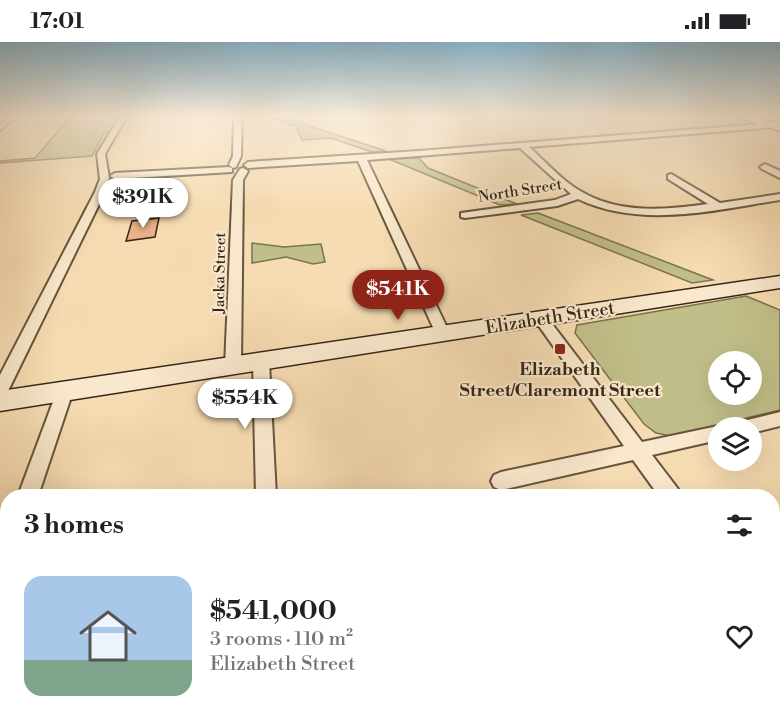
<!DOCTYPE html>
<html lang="en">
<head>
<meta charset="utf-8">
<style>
	:root { --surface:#fff; --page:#f2f2f2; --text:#202124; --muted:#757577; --accent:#8f2418 }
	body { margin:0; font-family:"Libre Bodoni",serif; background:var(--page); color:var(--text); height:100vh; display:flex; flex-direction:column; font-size:22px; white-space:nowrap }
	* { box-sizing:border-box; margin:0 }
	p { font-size:20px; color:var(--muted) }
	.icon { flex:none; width:33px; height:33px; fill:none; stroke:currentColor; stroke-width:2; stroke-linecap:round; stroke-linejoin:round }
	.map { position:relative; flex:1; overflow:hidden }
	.panel { position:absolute; left:0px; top:447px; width:780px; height:236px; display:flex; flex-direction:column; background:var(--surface); border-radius:24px 24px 0 0; box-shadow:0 6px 24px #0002 }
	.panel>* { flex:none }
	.tools { position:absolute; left:708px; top:309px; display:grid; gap:12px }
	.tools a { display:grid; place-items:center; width:54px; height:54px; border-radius:50%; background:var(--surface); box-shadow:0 6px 24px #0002; font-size:30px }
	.price { position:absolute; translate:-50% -51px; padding:0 14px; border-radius:21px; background:#fff; color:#222; font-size:20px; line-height:39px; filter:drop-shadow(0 2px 3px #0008) }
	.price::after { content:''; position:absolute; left:50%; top:36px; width:18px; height:14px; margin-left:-9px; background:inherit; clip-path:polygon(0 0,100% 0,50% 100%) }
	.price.active { background:var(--accent); color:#fff }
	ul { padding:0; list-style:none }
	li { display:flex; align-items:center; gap:18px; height:150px; padding:0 24px }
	li span { display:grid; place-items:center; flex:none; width:168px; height:120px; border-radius:18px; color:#555 }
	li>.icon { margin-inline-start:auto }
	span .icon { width:72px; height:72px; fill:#fffc; stroke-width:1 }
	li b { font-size:26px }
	h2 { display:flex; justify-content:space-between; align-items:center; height:72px; padding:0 24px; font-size:26px }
	.status { display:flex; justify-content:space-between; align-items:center; height:42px; padding:0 30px; background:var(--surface); direction:ltr }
	.status svg { height:16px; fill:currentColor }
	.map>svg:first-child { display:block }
</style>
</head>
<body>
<div class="status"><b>17:01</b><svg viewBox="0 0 49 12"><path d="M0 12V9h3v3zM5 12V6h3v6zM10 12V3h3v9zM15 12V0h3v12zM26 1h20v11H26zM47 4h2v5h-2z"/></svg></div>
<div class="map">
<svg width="780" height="682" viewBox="0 0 780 682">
	<rect width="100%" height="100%" fill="#f6dcb2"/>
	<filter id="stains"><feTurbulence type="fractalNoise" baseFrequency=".00333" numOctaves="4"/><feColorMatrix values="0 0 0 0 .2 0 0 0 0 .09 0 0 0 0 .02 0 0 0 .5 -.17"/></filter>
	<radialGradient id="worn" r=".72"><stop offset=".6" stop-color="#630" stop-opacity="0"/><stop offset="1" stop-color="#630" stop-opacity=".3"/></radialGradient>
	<g fill="#c1bf89" stroke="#7c7350" stroke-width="1.5" fill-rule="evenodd">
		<polygon points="71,74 120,74 110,89 104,91 92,114 0,121 0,119 35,116"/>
		<polygon points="264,74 278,74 386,109 372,110 331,96 302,98 296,84"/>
		<polygon points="419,116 428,126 517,162 500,163 389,117"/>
		<polygon points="538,171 713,238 692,241 521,173"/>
		<polygon points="252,201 284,205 321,202 325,220 313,222 286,215 252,221"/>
		<path d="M746 254 780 268V368L671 394 656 391 644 382 575 291 577 283ZM718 320H752V352H718Z"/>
	</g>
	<polygon fill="#e9b28a" stroke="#362716" stroke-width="1.5" points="159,176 155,195 126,199 132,179"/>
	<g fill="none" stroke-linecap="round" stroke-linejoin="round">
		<g stroke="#66543d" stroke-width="4">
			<g id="street">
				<polygon points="10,74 18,74 0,88 0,82"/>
				<polygon points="120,74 127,74 105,112 109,136 105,150 8,349 6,353 0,355 0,333 95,150 100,137 97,112"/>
				<polygon points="234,74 242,74 241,114 236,125 233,126 229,123 233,114"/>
				<path d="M772 81 776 83 775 85 529 105C546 120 562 139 582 150 619 172 666 168 708 162L668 137V133L671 132 720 161 780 152V158C715 168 641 187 578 157L557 164 465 176 461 175V171L555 158 571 152 520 106 367 118 450 292 443 297 436 292 358 119 248 126 244 123 248 120 419 109Z"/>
				<polygon points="765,122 780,129 780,136 762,127 760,125"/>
				<polygon points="229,125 232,126 232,130 115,137 110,134 115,131"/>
				<polygon points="243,126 248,129 243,138 241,324 239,328 227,328 225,324 233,138 240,127"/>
				<polygon points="541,272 546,274 642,400 718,384 724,386 718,386 718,398 652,413 678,447 681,454 659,454 633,418 501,448 494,445 491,439 494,433 501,430 624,404 534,277"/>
				<polygon points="261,314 267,316 269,320 276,454 256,454 253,320 255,316"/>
				<polygon points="65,343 71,345 73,349 38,454 18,454 57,349 59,345"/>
				<polygon points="780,370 780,384 752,391 752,386 732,386 735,381"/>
				<polygon points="8,478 8,499 0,501 0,479"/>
				<polygon points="8,502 8,542 0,546 0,505"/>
				<polygon points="772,581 780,584 780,617 772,614"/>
				<polygon points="260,675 288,675 289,682 261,682"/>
			</g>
		</g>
		<g stroke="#362716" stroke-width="3">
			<g id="secondary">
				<polygon points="735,74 750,74 780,82 780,89"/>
				<polygon points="780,234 780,246 0,369 0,349"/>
			</g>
		</g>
		<use href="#street" fill="#f9e8cd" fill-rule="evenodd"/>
		<use href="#secondary" fill="#f9e8cd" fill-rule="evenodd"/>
	</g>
	<linearGradient id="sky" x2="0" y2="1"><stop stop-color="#8ab7d0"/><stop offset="0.44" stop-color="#fbefdc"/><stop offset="1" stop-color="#fbefdc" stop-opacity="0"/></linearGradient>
	<rect width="780" height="169" fill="url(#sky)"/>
	<rect fill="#8f2418" stroke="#f9e8cd" stroke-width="2" x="554" y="301" width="12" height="12" rx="3"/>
	<g text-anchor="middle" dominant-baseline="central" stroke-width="4.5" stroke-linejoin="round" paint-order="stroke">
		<g font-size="15" fill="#362716" stroke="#f9e8cd">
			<text transform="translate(520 149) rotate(-9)">North Street</text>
			<text transform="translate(220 231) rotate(-89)">Jacka Street</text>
		</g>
		<g font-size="18" fill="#362716" stroke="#f9e8cd">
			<text transform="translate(550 276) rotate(-9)">Elizabeth Street</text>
		</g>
		<g font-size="18" font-weight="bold" fill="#362716" stroke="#f9e8cd">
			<text x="560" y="327">Elizabeth<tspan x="560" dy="21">Street/Claremont Street</tspan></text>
		</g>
	</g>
	<rect width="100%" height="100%" filter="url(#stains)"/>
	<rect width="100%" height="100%" fill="url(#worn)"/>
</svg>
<div class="tools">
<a><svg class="icon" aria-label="locate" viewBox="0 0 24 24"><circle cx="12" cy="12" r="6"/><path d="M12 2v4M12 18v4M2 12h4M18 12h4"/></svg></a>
<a><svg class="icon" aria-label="layers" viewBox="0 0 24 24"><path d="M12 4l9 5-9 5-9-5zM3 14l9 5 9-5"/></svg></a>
</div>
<b class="price" style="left:143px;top:187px">$391K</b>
<b class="price active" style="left:398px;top:279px">$541K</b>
<b class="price" style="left:245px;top:388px">$554K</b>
<section class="panel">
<h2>3 homes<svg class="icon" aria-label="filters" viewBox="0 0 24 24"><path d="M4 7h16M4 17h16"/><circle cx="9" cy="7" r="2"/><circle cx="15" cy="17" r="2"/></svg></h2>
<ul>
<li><span style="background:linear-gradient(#a9c7e8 70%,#7fa58c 0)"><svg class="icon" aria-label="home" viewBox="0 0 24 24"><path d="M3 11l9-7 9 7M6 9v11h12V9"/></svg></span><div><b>$541,000</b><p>3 rooms · 110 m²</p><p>Elizabeth Street</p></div><svg class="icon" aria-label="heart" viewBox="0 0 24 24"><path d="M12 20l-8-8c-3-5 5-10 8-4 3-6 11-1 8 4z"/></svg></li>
</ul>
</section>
</div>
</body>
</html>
